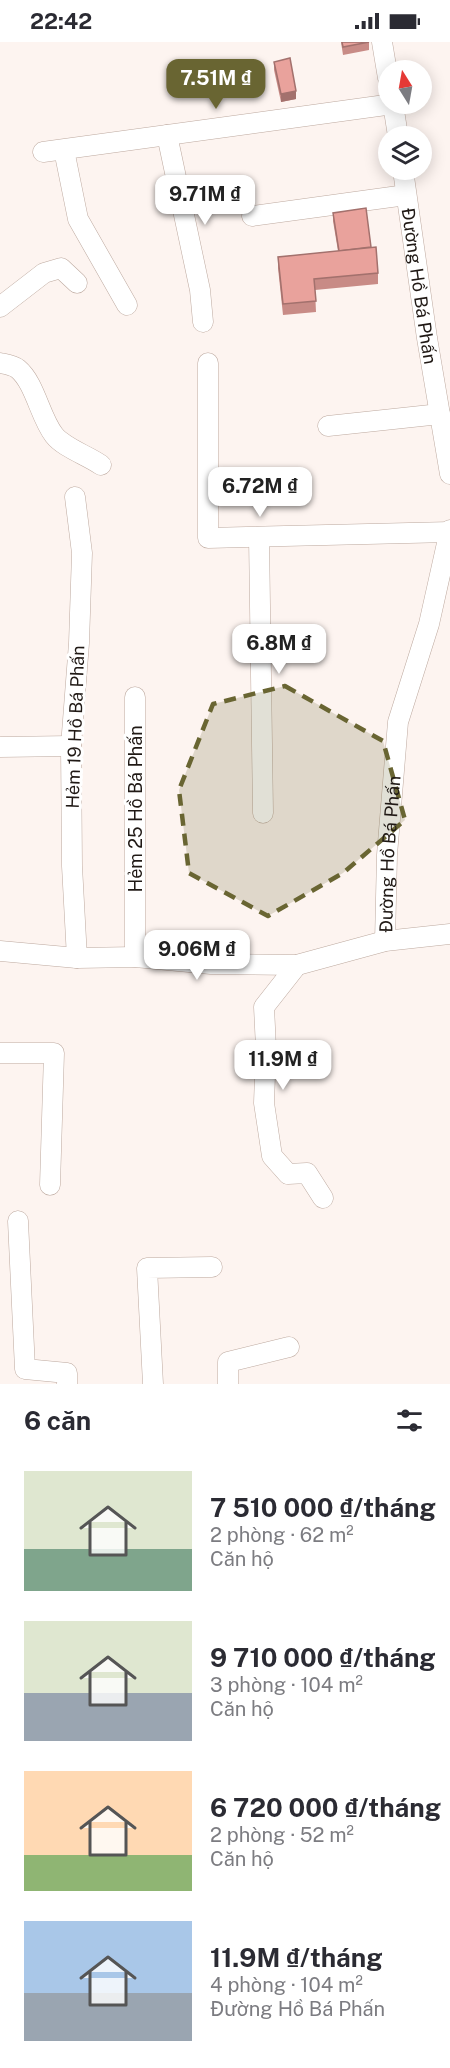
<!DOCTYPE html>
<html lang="vi">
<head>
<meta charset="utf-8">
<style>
	:root { --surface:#fff; --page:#f7f7f7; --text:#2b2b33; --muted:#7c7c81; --accent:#696532 }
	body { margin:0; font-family:"Public Sans",sans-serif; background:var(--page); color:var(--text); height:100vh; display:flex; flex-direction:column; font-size:22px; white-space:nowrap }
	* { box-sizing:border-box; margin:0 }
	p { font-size:20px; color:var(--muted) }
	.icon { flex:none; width:33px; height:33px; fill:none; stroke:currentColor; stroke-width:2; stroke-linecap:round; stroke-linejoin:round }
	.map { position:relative; height:1342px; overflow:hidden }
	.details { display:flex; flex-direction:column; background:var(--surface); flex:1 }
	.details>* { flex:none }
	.needle { width:39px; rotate:349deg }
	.fabs { position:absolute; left:378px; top:18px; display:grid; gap:12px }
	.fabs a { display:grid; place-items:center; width:54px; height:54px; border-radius:50%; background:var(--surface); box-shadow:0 3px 15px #0003; font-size:30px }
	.price { position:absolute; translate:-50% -51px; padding:0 14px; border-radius:12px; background:#fff; color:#222; font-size:20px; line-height:39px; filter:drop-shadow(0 2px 3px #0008) }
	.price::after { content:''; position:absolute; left:50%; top:36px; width:18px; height:14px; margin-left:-9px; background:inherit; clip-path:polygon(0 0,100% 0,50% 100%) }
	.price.active { background:var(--accent); color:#fff }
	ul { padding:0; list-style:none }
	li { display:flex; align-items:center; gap:18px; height:150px; padding:0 24px }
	li span { display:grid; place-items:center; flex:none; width:168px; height:120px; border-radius:0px; color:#555 }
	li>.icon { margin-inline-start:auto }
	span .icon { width:72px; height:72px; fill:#fffc; stroke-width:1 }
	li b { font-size:26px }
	h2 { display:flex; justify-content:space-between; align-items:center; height:72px; padding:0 24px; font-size:26px }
	.status { display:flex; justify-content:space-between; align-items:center; height:42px; padding:0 30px; background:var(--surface); direction:ltr }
	.status svg { height:16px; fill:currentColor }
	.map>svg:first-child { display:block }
</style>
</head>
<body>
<div class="status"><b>22:42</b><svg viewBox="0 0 49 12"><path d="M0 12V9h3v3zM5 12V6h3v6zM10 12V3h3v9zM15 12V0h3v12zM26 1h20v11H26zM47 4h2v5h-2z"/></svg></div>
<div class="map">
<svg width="450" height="1342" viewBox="0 0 450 1342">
	<rect width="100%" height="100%" fill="#fdf4f0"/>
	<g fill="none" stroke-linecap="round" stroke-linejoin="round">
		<g stroke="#bda99f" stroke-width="21">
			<g id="minor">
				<polyline points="382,0 388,36"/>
				<polyline points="393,62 398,94"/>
				<polyline points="167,93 200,248 203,280"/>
				<polyline points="64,108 78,177 127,263"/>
				<polyline points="43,110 393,62"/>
				<path id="s1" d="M403 128 427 296 450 432"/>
				<polyline points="252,174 406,153"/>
				<polyline points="0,265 44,231 61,226 77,241"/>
				<path d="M0 321C5 322 13 323 18 327 35 341 40 375 54 393 64 406 87 413 101 423"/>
				<polyline points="208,321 208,496 450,490"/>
				<polyline points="328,384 440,372"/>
				<polyline points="75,455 82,511 79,601 71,704 72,824 77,916"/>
				<polyline points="259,495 263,771"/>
				<polyline points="135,655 135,915"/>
				<polyline points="0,705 71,704"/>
				<path id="s2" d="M385 899 387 813 398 680 429 582 450 488"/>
				<polyline points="0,909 77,916 135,915 211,922 297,923 385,899 450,892"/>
				<polyline points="297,923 264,965 266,1006 264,1061 272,1114 288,1132 307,1131 323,1156"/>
				<polyline points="0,1011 54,1011 50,1143"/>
				<polyline points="18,1179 25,1327 67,1331 67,1342"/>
				<polyline points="153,1342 147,1226 212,1225"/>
				<polyline points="228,1342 228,1320 289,1305"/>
			</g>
		</g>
		<use href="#minor" stroke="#fff" stroke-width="20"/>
	</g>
	<g fill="#c88b86">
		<polygon points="341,0 369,0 369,8 343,13"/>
		<polygon points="274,20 296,57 281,60 274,28"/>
		<polygon points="366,166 371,206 378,231 378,242 315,248 316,270 283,273 278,226 278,215 338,209 333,179 333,171"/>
	</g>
	<polygon fill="#a3716d" points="296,49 296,57 281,60 281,52"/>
	<g fill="#e9a29c" stroke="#a3716d" stroke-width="1.5">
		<polygon points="342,0 369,0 343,5"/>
		<polygon points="290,16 296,49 281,52 274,20"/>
		<polygon points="366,166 371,205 339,209 333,171"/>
		<polygon points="376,205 378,231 314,237 316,259 283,262 278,215"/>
	</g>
	<path fill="#696532" fill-opacity="0.2" stroke="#696532" stroke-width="4.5" stroke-dasharray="12 8" stroke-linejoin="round" d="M285 644 383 699 405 778 343 831 268 874 189 831 179 748 213 662Z"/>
	<g text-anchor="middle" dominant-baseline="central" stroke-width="6" stroke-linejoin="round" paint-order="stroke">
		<g font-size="18" fill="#201915" stroke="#fff">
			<text stroke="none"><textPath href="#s1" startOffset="117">Đường Hồ Bá Phấn</textPath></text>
			<text transform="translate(75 685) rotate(-88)">Hẻm 19 Hồ Bá Phấn</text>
			<text transform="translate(135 767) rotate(-90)">Hẻm 25 Hồ Bá Phấn</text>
			<text stroke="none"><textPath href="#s2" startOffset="87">Đường Hồ Bá Phấn</textPath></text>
		</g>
	</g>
</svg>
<div class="fabs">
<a><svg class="needle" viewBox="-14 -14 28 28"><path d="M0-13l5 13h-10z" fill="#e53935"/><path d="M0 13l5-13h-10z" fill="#7c7c81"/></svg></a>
<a><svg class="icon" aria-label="layers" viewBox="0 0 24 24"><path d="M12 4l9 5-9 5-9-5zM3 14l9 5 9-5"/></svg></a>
</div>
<b class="price active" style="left:216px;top:68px">7.51M ₫</b>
<b class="price" style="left:205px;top:184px">9.71M ₫</b>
<b class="price" style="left:260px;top:476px">6.72M ₫</b>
<b class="price" style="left:279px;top:633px">6.8M ₫</b>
<b class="price" style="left:197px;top:939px">9.06M ₫</b>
<b class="price" style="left:283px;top:1049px">11.9M ₫</b>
</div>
<section class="details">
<h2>6 căn<svg class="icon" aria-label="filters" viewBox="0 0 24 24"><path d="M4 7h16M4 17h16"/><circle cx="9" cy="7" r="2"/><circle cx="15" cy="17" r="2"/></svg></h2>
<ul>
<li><span style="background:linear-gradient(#dfe7d0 65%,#7fa58c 0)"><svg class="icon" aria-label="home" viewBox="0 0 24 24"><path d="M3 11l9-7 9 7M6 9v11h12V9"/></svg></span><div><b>7 510 000 ₫/tháng</b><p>2 phòng · 62 m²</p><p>Căn hộ</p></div></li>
<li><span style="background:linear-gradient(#dfe7d0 60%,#9aa5b1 0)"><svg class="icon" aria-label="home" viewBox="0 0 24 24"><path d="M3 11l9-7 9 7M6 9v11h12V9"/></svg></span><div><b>9 710 000 ₫/tháng</b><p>3 phòng · 104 m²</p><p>Căn hộ</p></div></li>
<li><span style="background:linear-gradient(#ffd9b3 70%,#8fb573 0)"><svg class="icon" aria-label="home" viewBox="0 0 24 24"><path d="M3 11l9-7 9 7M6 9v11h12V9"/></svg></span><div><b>6 720 000 ₫/tháng</b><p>2 phòng · 52 m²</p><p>Căn hộ</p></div></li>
<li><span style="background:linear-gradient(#a9c7e8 60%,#9aa5b1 0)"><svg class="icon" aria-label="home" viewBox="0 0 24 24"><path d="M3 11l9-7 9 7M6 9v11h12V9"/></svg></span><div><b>11.9M ₫/tháng</b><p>4 phòng · 104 m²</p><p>Đường Hồ Bá Phấn</p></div></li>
</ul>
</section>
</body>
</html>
